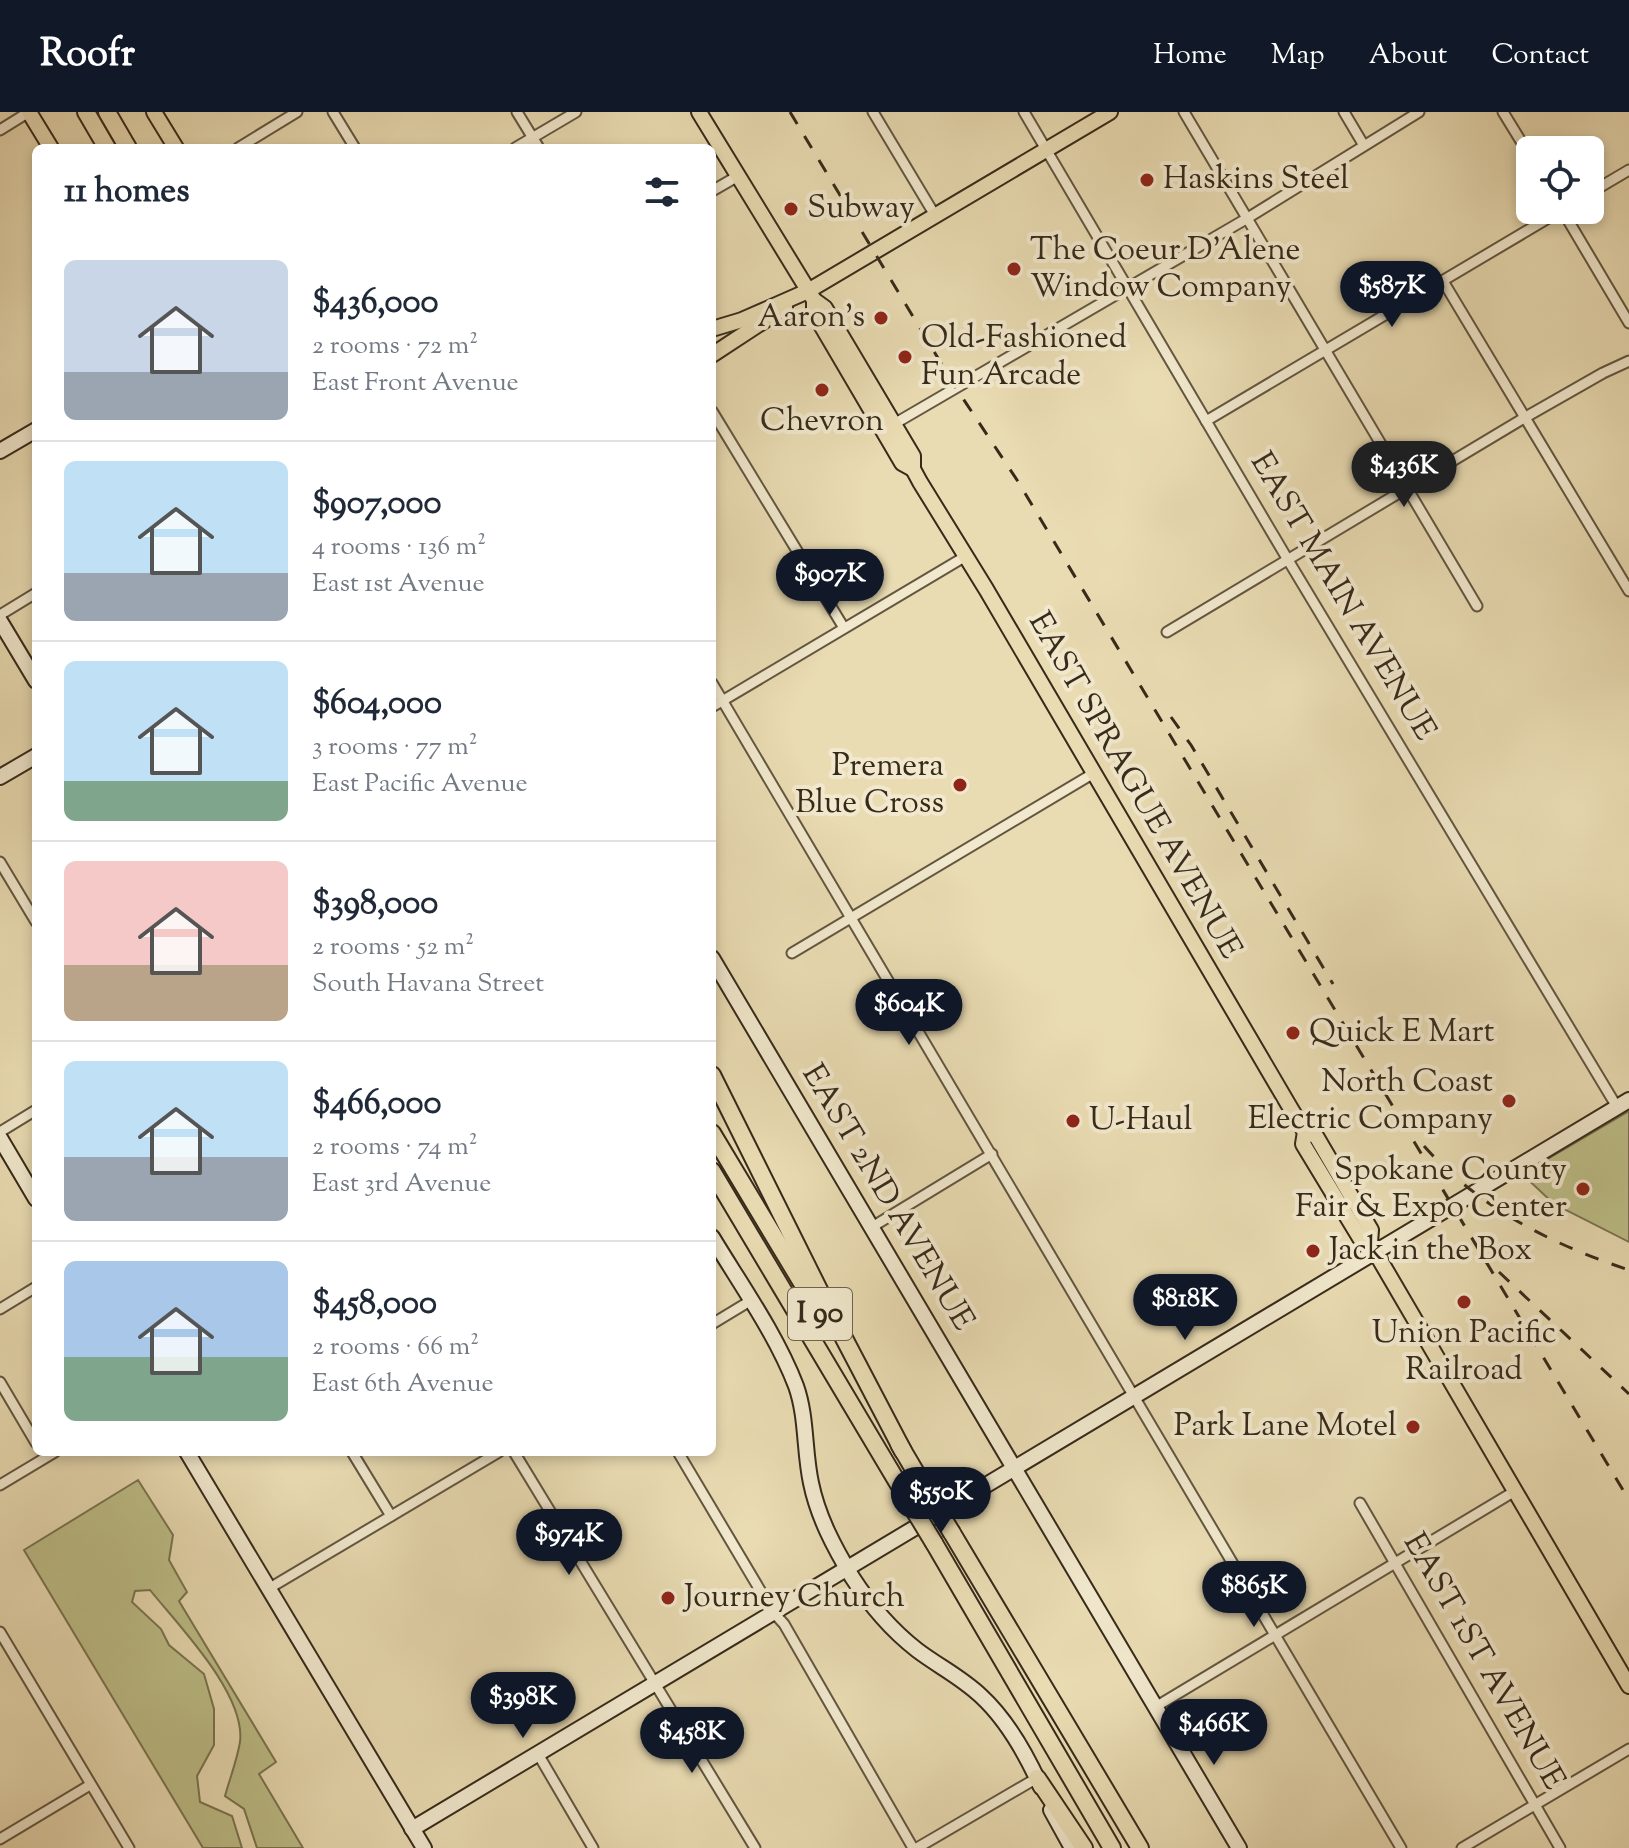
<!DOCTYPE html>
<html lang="en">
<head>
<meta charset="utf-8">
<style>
	:root { --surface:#fff; --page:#f6f6f7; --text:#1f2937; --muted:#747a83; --line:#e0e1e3; --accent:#111827 }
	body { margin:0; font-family:"Sorts Mill Goudy",serif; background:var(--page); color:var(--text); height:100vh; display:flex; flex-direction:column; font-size:30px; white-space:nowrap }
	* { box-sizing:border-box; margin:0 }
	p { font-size:26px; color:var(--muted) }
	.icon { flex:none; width:44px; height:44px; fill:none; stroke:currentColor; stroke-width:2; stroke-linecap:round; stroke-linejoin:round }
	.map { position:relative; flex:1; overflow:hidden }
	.drawer { position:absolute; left:32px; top:32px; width:684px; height:1312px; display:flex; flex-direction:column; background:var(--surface); border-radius:12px; box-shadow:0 4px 12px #0003 }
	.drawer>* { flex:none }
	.controls { position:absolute; left:1516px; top:24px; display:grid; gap:16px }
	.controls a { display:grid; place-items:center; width:88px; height:88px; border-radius:12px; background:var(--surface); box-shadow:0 4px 12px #0003; font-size:40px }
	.price { position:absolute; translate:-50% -68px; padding:0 18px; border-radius:28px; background:var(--accent); color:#fff; font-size:26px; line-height:52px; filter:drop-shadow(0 2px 4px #0008) }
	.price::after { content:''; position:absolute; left:50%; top:48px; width:24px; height:18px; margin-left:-12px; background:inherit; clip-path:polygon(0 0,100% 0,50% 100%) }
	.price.selected { background:#222; color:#fff }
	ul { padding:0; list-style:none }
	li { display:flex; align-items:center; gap:24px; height:200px; padding:0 32px }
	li+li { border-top:2px solid var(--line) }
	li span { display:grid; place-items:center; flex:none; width:224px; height:160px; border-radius:12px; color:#555 }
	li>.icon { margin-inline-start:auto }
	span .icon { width:96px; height:96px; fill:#fffc; stroke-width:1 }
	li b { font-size:34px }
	h2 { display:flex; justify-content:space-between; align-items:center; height:96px; padding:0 32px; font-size:34px }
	header { display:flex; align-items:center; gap:48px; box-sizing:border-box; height:112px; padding:0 40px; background:var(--accent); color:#fff }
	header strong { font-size:38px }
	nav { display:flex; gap:44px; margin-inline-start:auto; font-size:28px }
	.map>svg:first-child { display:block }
</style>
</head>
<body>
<header>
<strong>Roofr</strong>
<nav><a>Home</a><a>Map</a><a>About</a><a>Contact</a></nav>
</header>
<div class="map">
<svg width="1629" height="1736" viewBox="0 0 1629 1736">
	<rect width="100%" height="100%" fill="#e9dbb2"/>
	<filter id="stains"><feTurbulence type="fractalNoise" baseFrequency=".0025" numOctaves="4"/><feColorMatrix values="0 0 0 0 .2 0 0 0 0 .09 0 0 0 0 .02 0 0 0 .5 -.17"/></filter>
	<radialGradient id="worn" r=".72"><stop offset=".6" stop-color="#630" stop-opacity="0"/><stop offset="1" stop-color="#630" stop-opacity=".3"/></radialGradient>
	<g fill="#bdbe88" stroke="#7a7451" stroke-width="2">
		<polygon points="1629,999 1629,1130 1554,1092 1522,1062"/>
		<path d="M138 1368 173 1423 169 1448 187 1480 179 1489 276 1650 259 1662 303 1736H257L244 1697 225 1684C230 1666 237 1648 240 1630 246 1582 178 1513 150 1478L135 1479 132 1490 161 1517 169 1533 204 1562 214 1597V1633L197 1664 200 1690 232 1704 242 1736H203L24 1438Z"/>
	</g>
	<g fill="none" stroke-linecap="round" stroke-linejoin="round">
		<g stroke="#635640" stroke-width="13">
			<g id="street">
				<polyline points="333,0 355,36"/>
				<polyline points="517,0 539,36"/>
				<polyline points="873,0 936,105"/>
				<polyline points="1024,0 1288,448 1617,995"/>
				<polyline points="1184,0 1477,494"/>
				<polyline points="1344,0 1363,32"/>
				<polyline points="1503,0 1530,44"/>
				<polyline points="0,18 29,0"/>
				<polyline points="238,36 297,0"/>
				<polyline points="515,36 576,0"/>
				<polyline points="712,79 738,64"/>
				<polyline points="1590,81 1629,58"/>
				<polyline points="1562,98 1629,211"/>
				<polyline points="1443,169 1629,479"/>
				<polyline points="712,299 844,516"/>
				<polyline points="1206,309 1562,98"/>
				<polyline points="894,312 1246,107 1419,0"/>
				<polyline points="0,503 36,481"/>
				<polyline points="1167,520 1524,306 1603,261 1629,249"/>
				<polyline points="712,571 1401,1736"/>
				<polyline points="712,595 966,444"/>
				<polyline points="0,750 36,810"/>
				<polyline points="792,841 1094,661"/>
				<polyline points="0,1020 36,998"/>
				<polyline points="872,1115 992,1042"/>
				<polyline points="0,1197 36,1175"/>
				<polyline points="712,1212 750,1189"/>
				<polyline points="0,1270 36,1331"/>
				<polyline points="352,1340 391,1404"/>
				<polyline points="514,1340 755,1736"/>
				<polyline points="678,1340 773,1500 784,1512 913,1736"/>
				<polyline points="0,1373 55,1340"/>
				<polyline points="1360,1391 1560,1736"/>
				<polyline points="268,1477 499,1340"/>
				<polyline points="0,1520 129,1736"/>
				<polyline points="1157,1594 1515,1379"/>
				<polyline points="538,1642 593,1736"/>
				<polyline points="0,1727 90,1673"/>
				<polyline points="917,1736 1037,1666"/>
				<polyline points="1462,1736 1629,1637"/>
			</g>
		</g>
		<g stroke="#362a1a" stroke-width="18">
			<g id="secondary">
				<polyline points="0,339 36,318"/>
				<polyline points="0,509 36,569"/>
				<polyline points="0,665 36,644"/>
				<polyline points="712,846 1239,1736"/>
				<polyline points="0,1026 36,1087"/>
				<path d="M712 1125C741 1173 776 1222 796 1274 807 1305 804 1339 811 1371 818 1405 834 1435 852 1465 870 1493 890 1517 917 1538 938 1554 961 1565 981 1584 1006 1607 1027 1644 1041 1675"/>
				<polyline points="187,1340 424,1736"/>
				<polyline points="1051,1698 1072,1736"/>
				<polyline points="412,1717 1629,988"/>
			</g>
		</g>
		<g stroke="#362a1a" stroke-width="18">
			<g id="primary">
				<polyline points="29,0 51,36"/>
				<polyline points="154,0 176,36"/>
				<polyline points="699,0 814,188 825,196 913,344 913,357 920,370 986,477 1291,997 1305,1020 1316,1024 1371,1118 1370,1131"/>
				<polyline points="814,188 814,201 902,351 913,357"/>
				<polyline points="712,217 742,208 808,179 1110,0"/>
				<polyline points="712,243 785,195"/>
				<polyline points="1305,1020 1303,1032 1360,1126 1370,1131 1629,1574"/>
			</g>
		</g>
		<g stroke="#362a1a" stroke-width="20">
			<g id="highway">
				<polyline points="86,0 107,36"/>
				<polyline points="107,0 128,36"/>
				<polyline points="712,963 824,1188 903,1339"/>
				<polyline points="712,1021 817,1196"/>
				<polyline points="712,1059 911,1393"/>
				<polyline points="899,1332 929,1383"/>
				<polyline points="952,1421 1140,1736"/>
				<polyline points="934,1431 1112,1736"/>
				<polyline points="1037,1666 1084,1736"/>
			</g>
		</g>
		<use href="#street" stroke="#f1e8cd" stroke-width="9"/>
		<use href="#secondary" stroke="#f1e8cd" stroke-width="14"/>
		<use href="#primary" stroke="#e9dbb2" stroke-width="14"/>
		<use href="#highway" stroke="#e9dbb2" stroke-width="16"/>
		<g stroke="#362a1a" stroke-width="3" stroke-dasharray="14 14" stroke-linecap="butt">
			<polyline points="790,0 956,276 1017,368 1629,1388"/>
			<polyline points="1171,605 1191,633 1333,872"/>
			<path d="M1424 1034C1479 1096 1551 1132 1629 1158"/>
			<polyline points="1499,1160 1629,1282"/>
		</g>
		<g stroke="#362a1a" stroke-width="20" stroke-linecap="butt">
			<g id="highway-bridge">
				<polyline points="929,1383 952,1421"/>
				<polyline points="911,1393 934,1431"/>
			</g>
		</g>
		<use href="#highway-bridge" stroke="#e9dbb2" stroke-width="16"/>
	</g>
	<g fill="#8f2418" stroke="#f1e8cd" stroke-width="3">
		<circle cx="1147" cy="68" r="8"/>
		<circle cx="791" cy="97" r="8"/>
		<circle cx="1014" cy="157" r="8"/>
		<circle cx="881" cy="206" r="8"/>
		<circle cx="905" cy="245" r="8"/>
		<circle cx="822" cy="278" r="8"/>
		<circle cx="960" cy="673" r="8"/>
		<circle cx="1293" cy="921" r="8"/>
		<circle cx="1509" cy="989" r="8"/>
		<circle cx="1073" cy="1009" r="8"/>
		<circle cx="1583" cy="1077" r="8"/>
		<circle cx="1313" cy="1139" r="8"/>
		<circle cx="1464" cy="1190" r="8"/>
		<circle cx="1413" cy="1315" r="8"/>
		<circle cx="668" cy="1486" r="8"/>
	</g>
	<g text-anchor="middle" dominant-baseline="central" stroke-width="8" stroke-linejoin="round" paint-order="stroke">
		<rect fill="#f1e8cd" stroke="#6e6350" stroke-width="2" x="788" y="1176" width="64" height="52" rx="6"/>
		<g font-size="30" font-weight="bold" fill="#362a1a">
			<text x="820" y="1202">I 90</text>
		</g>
		<g font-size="32" fill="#362a1a" stroke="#f1e8cd" text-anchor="start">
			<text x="1163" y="68">Haskins Steel</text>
			<text x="807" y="97">Subway</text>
			<text x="1030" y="139">The Coeur D'Alene<tspan x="1030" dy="37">Window Company</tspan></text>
			<text x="865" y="206" text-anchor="end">Aaron's</text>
			<text x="921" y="227">Old-Fashioned<tspan x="921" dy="37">Fun Arcade</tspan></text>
			<text x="822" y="310" text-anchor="middle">Chevron</text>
			<text x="944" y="655" text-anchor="end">Premera<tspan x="944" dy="37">Blue Cross</tspan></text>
			<text x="1309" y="921">Quick E Mart</text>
			<text x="1493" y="971" text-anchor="end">North Coast<tspan x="1493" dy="37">Electric Company</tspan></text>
			<text x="1089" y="1009">U-Haul</text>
			<text x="1567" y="1059" text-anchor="end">Spokane County<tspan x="1567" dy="37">Fair &amp; Expo Center</tspan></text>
			<text x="1329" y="1139">Jack in the Box</text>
			<text x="1464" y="1222" text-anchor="middle">Union Pacific<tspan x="1464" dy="37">Railroad</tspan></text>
			<text x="1397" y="1315" text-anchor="end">Park Lane Motel</text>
			<text x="684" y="1486">Journey Church</text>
		</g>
		<g font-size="32" fill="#362a1a" stroke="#f1e8cd">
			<text transform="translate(1342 485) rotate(59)">EAST MAIN AVENUE</text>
			<text transform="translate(1134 674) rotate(60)">EAST SPRAGUE AVENUE</text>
			<text transform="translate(887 1086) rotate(59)">EAST 2ND AVENUE</text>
			<text transform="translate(1483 1550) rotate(60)">EAST 1ST AVENUE</text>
		</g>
	</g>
	<rect width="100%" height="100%" filter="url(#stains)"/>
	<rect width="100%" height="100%" fill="url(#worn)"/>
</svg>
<div class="controls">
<a><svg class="icon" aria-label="locate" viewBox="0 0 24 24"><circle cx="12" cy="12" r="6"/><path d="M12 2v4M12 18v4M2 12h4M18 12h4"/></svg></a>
</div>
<b class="price" style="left:1392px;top:217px">$587K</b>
<b class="price selected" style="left:1404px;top:397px">$436K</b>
<b class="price" style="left:830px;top:505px">$907K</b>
<b class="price" style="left:909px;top:935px">$604K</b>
<b class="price" style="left:1185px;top:1230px">$818K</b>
<b class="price" style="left:941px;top:1423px">$550K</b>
<b class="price" style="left:569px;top:1465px">$974K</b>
<b class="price" style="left:1254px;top:1517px">$865K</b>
<b class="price" style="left:523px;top:1628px">$398K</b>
<b class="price" style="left:1214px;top:1655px">$466K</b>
<b class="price" style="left:692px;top:1663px">$458K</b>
<section class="drawer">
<h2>11 homes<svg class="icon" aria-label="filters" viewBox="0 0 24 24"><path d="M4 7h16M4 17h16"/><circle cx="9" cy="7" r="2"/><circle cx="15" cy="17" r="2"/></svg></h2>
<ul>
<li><span style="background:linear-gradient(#c9d6e8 70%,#9aa5b1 0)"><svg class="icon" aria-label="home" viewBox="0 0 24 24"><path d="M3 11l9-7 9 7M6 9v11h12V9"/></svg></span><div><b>$436,000</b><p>2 rooms · 72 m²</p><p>East Front Avenue</p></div></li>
<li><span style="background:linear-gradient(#bfe0f5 70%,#9aa5b1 0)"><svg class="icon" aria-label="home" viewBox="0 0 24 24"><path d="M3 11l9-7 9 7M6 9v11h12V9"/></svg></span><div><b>$907,000</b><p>4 rooms · 136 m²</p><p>East 1st Avenue</p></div></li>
<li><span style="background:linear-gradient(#bfe0f5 75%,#7fa58c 0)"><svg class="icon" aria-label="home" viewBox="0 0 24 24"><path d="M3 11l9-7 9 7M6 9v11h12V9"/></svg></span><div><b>$604,000</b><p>3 rooms · 77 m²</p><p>East Pacific Avenue</p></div></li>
<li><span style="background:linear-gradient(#f6c9c9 65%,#b9a48a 0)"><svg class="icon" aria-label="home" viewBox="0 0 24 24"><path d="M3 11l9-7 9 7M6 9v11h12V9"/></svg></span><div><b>$398,000</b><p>2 rooms · 52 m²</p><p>South Havana Street</p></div></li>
<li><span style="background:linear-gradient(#bfe0f5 60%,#9aa5b1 0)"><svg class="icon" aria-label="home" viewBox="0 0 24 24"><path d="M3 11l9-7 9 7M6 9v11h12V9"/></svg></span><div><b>$466,000</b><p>2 rooms · 74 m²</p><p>East 3rd Avenue</p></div></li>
<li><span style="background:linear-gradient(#a9c7e8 60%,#7fa58c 0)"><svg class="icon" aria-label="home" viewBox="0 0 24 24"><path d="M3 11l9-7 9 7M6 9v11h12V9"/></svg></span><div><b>$458,000</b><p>2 rooms · 66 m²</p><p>East 6th Avenue</p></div></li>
</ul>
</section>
</div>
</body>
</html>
